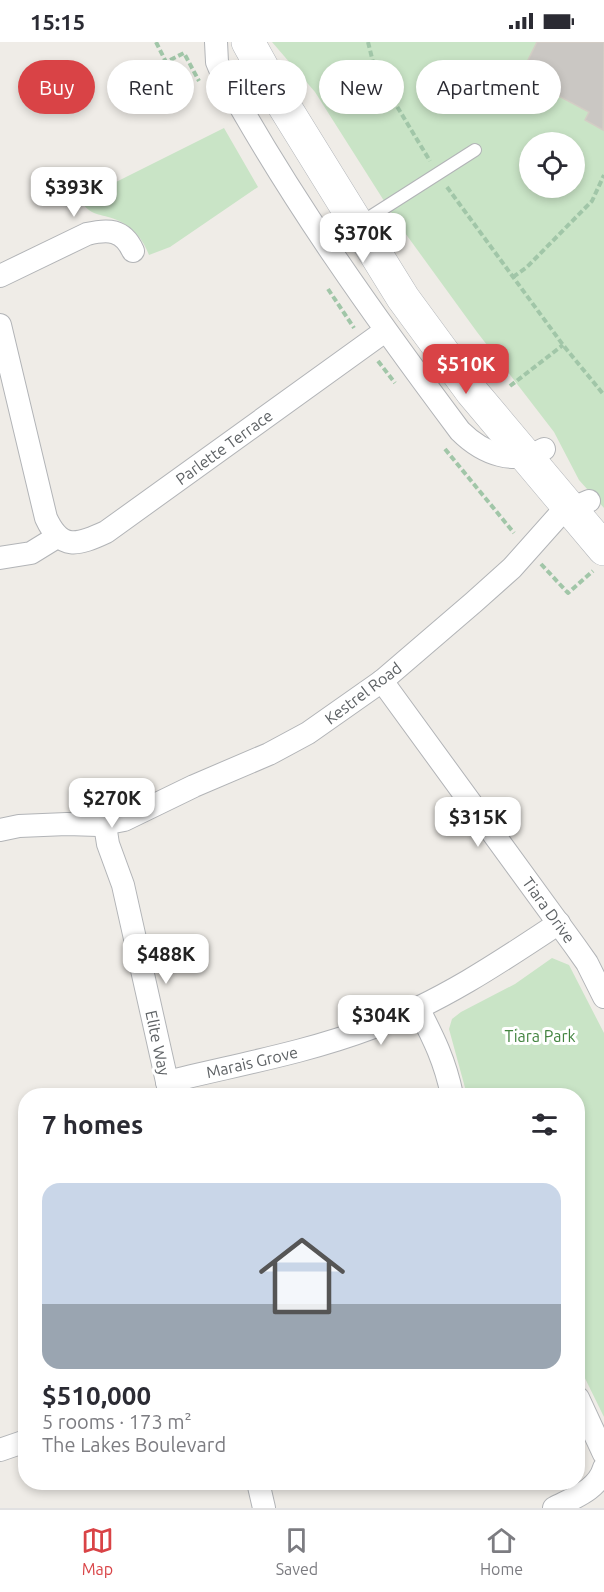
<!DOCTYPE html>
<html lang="en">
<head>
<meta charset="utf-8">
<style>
	:root { --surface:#fff; --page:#f2f2f3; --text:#2b2b33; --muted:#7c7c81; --line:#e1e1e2; --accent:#d94346 }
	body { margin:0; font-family:Ubuntu,sans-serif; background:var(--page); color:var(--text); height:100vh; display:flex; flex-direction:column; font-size:22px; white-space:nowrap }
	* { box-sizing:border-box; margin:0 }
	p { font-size:20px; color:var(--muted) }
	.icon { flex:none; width:33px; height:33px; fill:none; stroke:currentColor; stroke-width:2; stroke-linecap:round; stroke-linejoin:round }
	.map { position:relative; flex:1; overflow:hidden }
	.drawer { position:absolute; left:18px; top:1046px; width:567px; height:402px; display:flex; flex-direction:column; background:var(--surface); border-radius:24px; box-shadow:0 3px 9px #0003 }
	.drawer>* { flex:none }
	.banner { position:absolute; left:18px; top:18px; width:568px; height:54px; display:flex; gap:12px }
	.fabs { position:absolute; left:519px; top:90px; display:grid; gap:12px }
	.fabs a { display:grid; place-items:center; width:66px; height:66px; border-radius:50%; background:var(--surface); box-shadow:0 3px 9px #0003; font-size:30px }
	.price { position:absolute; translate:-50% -51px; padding:0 14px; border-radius:12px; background:#fff; color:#222; font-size:20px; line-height:39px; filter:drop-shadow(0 2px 3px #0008) }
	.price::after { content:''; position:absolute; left:50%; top:36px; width:18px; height:14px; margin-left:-9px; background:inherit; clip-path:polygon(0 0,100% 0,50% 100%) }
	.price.on { background:var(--accent); color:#fff }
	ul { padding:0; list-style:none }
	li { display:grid; align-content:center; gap:12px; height:318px; padding:0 24px }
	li+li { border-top:2px solid var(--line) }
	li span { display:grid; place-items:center; height:186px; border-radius:18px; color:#555 }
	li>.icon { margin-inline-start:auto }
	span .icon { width:108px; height:108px; fill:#fffc; stroke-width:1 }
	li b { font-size:26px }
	h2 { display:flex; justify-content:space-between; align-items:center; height:72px; padding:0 24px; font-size:26px }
	.pill { padding:0 21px; border-radius:27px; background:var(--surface); box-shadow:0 3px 9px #0003; font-size:21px; line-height:54px }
	.pill.on { background:var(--accent); color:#fff }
	.status { display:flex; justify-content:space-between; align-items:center; height:42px; padding:0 30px; background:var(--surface); direction:ltr }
	.status svg { height:16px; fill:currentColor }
	.tabs { display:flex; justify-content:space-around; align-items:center; height:84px; border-top:2px solid var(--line); background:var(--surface); font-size:16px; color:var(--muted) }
	.tabs a { display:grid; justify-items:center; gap:3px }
	.tabs .on { color:var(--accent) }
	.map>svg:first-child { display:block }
</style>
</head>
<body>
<div class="status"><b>15:15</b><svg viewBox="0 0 49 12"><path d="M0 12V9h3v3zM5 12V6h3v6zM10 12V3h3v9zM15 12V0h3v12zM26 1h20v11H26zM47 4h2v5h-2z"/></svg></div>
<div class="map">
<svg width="604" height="1466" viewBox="0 0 604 1466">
	<rect width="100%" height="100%" fill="#efece7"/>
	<g fill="#c9e4c6" fill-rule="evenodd">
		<path d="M272 0H604V466L579 438 554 390 477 290 400 184 315 50ZM530 100H574V146H530Z"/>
		<path d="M224 86 258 145 170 205 149 213C143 197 133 185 117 178 100 171 91 175 80 158Z"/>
		<polygon points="552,916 569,923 604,991 604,1375 578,1322 578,1053 467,1053 449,987 452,977 461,970 515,942"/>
	</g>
	<polygon fill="#cac7c3" stroke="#d3cdc5" stroke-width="1.5" points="537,0 604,0 603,88 585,78 589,70 538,43 542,33 525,24"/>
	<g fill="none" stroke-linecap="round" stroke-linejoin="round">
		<g stroke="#b2b4b7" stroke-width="14">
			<polyline id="lane" points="359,182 475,108"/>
		</g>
		<g stroke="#b2b4b7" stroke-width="24">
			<g id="street">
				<path d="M216 0 217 20 222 32C291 158 374 274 460 389 483 412 515 424 544 407"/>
				<path d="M0 234 87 192C108 187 123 187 133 209"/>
				<path d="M0 283 46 476C61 509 78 503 106 490L385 289"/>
				<polyline points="0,516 31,511 57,495"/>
				<polyline points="382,639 575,904 587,921 604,955"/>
				<polyline points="107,769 105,783 108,802 123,843 170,1053"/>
				<polyline points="0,788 19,784 67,782 98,783 124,778 194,744 269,712 308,691 382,639 474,560 512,526 561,471 589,459"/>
				<path d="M418 966C434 997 445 1019 452 1053"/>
				<path d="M167 1040C235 1023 305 1011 371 986 439 961 499 921 559 881"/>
				<polyline points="578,1356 604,1412"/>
				<polyline points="0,1408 26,1399"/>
				<polyline points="258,1440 264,1466"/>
				<path d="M554 1466C573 1456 598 1448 604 1426"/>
			</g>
		</g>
		<g stroke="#b3b6ba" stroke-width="34">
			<polyline id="secondary" points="248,0 278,54 403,256 472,350 604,507"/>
		</g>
		<g stroke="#a1c6a8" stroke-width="4" stroke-dasharray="6 3" stroke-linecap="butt">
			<polyline points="156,0 166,20 184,11 199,39"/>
			<polyline points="368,0 375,28 430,119"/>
			<polyline points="447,145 563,303 604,353"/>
			<polyline points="513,235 527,225 592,159 604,133"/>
			<polyline points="328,247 354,286"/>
			<polyline points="378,319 395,341"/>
			<polyline points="510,344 563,303"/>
			<polyline points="445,407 514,491"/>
			<polyline points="541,522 568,551 593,529"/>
		</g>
		<use href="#lane" stroke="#fff" stroke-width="12"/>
		<use href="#street" stroke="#fff" stroke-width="22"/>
		<use href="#secondary" stroke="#fff" stroke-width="33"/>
	</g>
	<g text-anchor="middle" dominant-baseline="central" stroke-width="6" stroke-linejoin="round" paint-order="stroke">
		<g font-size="16" fill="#5e6265" stroke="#fff">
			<text transform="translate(224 405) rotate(-36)">Parlette Terrace</text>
			<text transform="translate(363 651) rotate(-37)">Kestrel Road</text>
			<text transform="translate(549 868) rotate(54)">Tiara Drive</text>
			<text transform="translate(158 1001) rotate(78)">Elite Way</text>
			<text transform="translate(252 1020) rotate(-13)">Marais Grove</text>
		</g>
		<g font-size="16" fill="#42833f" stroke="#fff">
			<text x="540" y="994">Tiara Park</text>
		</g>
	</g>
</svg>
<div class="fabs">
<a><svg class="icon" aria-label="locate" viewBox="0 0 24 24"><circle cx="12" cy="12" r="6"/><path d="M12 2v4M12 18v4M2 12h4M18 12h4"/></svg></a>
</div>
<b class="price" style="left:74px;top:176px">$393K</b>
<b class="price" style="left:363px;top:222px">$370K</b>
<b class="price on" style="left:466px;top:353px">$510K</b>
<b class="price" style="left:112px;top:787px">$270K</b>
<b class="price" style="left:478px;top:806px">$315K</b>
<b class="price" style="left:166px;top:943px">$488K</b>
<b class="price" style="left:381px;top:1004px">$304K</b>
<div class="banner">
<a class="pill on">Buy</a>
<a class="pill">Rent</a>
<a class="pill">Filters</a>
<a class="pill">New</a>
<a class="pill">Apartment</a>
</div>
<section class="drawer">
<h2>7 homes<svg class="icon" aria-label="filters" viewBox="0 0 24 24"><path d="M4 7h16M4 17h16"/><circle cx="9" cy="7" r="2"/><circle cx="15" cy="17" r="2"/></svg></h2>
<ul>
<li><span style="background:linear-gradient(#c9d6e8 65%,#9aa5b1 0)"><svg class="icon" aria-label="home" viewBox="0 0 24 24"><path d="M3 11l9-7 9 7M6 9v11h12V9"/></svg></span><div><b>$510,000</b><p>5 rooms · 173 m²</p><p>The Lakes Boulevard</p></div></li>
</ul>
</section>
</div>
<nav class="tabs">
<a class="on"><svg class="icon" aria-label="map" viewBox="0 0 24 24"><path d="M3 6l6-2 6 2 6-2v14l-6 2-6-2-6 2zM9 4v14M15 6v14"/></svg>Map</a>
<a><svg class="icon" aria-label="saved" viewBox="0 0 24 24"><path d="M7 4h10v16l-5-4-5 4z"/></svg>Saved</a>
<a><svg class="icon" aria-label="home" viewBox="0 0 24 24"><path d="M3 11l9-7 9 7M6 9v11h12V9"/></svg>Home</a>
</nav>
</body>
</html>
